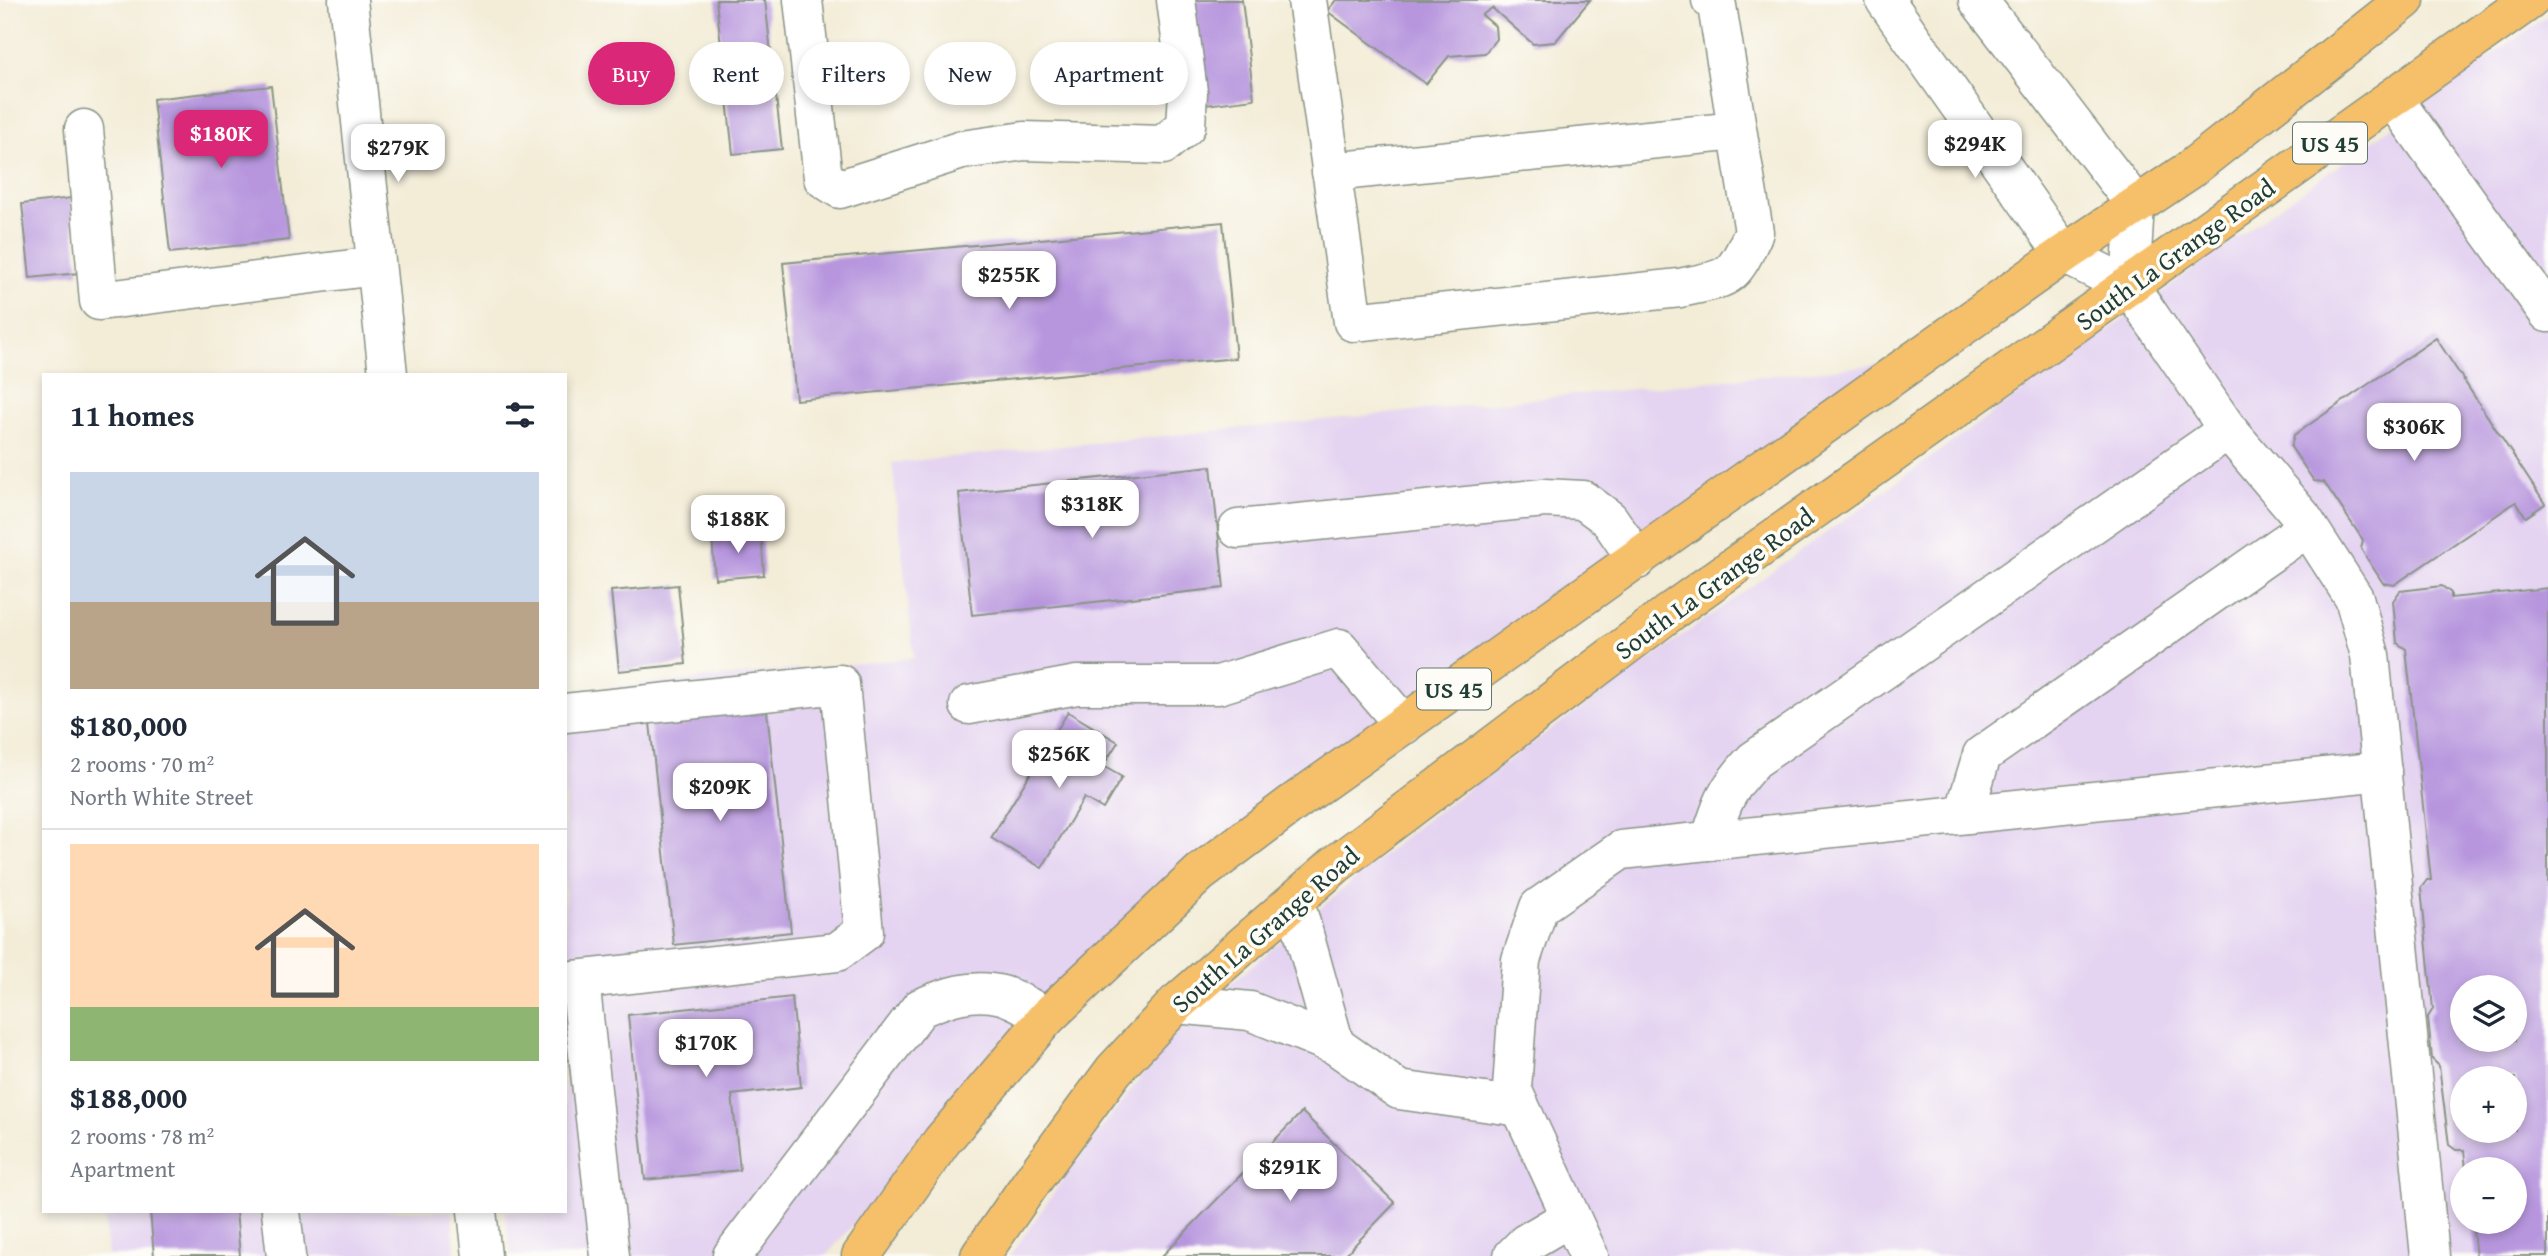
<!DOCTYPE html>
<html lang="en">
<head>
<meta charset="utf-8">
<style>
	:root { --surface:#fff; --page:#f2f2f3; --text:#1f2937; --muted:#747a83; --line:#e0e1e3; --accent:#db2777 }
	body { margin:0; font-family:"Gentium Book Plus",serif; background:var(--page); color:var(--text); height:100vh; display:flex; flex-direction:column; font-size:26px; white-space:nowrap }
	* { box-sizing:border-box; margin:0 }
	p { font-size:23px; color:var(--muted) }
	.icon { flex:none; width:38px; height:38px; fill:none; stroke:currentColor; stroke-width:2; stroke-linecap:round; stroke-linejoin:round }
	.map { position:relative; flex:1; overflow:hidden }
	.details { position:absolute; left:42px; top:373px; width:525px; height:840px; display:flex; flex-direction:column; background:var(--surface); border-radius:0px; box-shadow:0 4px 10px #0003 }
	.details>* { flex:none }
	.banner { position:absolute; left:588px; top:42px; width:665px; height:63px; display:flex; gap:14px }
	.tools { position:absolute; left:2450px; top:975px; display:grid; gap:14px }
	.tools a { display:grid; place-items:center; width:77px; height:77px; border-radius:50%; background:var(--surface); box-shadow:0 4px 10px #0003; font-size:35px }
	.price { position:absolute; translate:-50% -60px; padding:0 16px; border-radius:14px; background:#fff; color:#222; font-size:23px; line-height:46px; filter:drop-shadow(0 2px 4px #0008) }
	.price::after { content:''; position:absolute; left:50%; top:42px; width:21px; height:16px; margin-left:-10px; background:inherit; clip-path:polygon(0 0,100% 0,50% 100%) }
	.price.current { background:var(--accent); color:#fff }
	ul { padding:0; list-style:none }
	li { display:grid; align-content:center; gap:14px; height:371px; padding:0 28px }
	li+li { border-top:2px solid var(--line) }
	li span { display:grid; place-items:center; height:217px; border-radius:0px; color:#555 }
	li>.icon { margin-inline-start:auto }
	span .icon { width:126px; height:126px; fill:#fffc; stroke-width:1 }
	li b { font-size:30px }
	h2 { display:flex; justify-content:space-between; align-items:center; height:84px; padding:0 28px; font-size:30px }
	.tag { padding:0 24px; border-radius:32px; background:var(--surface); box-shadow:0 4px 10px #0003; font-size:24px; line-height:63px }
	.tag.current { background:var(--accent); color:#fff }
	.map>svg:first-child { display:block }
</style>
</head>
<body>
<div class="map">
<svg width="2548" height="1256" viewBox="0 0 2548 1256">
	<rect width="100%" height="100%" fill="#fdfcf7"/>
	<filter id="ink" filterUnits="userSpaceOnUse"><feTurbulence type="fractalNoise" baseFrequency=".0143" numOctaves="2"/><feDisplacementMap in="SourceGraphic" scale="14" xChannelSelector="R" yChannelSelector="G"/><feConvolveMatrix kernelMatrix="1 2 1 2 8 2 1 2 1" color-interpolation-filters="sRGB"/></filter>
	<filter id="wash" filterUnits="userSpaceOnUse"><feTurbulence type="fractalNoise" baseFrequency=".00686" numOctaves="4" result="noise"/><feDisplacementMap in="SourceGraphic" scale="28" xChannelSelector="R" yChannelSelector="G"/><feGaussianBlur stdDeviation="1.57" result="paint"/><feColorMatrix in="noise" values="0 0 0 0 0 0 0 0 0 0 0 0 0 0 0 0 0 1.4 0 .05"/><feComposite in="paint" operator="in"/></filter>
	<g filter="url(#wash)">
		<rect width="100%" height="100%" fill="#f3ecd7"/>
		<g fill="#e4d3f1" fill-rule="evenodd">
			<path d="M2548 15V1256H1010L1069 1171 1180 1026 1424 821ZM2462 987H2515V1040H2462ZM2462 1078H2515V1130H2462ZM2462 1169H2515V1222H2462Z"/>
			<polygon points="1894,363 1259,814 927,1139 826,1256 511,1256 505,1211 565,1211 565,692 914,658 892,463"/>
			<polygon points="104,1211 452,1211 455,1256 108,1256"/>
		</g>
		<g id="blocks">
			<g fill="#b796de" fill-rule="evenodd">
				<polygon points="716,0 765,0 782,149 733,154"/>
				<polygon points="1193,0 1242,0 1254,99 1206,105"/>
				<polygon points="1336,0 1590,0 1555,42 1533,44 1492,8 1482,15 1495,26 1496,39 1485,53 1449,56 1426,84 1327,11"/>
				<polygon points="271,86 289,240 170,253 153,99"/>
				<polygon points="71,198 79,273 30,278 22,204"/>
				<polygon points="1223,222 1236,358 796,400 783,263"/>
				<polygon points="2436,338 2545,504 2526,517 2516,502 2394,585 2383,583 2361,549 2363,540 2324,482 2314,481 2291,447 2294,435"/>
				<polygon points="1211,466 1224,588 972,615 959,493"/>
				<polygon points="761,532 764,575 715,579 712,535"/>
				<polygon points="678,585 686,664 619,671 611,591"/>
				<path d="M2442 586 2451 593V598L2548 588V1256H2476L2472 1222H2515V1169H2466L2464 1150H2456L2449 1145 2439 1066 2432 1059 2428 1017 2433 1009 2421 888 2427 880H2431L2406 649 2397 643 2393 601 2400 591ZM2462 987H2515V1040H2462ZM2462 1078H2515V1130H2462Z"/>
				<polygon points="766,702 791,932 674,945 649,714"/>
				<polygon points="1068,712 1118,742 1103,766 1122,777 1103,809 1084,798 1042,868 991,838"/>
				<polygon points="792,997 801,1087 732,1095 740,1170 645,1180 628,1015"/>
				<polygon points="1302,1112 1395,1203 1344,1256 1162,1256"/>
				<polygon points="150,1211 236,1211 240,1256 154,1256"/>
			</g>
		</g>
	</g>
	<g filter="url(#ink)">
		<use href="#blocks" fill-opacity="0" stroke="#899486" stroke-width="2"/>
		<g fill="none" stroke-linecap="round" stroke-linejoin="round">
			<g stroke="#899486" stroke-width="41">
				<g id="minor">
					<polyline points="348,0 388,374"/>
					<polyline points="803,0 823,178 840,189 962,150 1024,141 1163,145 1186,126 1188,92 1176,0"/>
					<path d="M1307 0 1353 322 1680 288C1731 277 1732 281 1754 232L1717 6 1711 0"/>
					<polyline points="1885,0 2064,254 2130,287 2228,430 2302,517 2354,598 2370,655 2430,1256"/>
					<polyline points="1978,0 2135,204 2130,287"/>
					<polyline points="2393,98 2548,313"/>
					<polyline points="84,129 99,301 376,266"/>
					<polyline points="1331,172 1737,131"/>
					<polyline points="1238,529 1544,498 1583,500 1609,519 1637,560"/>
					<polyline points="969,705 1077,685 1218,685 1339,648 1404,725"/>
					<polyline points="565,713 840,684 864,932 837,952 565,981"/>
					<polyline points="1964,814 1982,755 2308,527"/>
					<path d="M1710 841C1722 802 1726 790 1754 760L2228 430"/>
					<polyline points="1295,902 1335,1045"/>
					<polyline points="580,980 610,1256"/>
					<polyline points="1176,1004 1250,1011 1335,1045 1399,1090 1520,1107"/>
					<polyline points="281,1211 286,1256"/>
					<polyline points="477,1211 482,1256"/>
					<path d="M732 1256 920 1008C946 997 973 987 1002 995 1017 999 1033 1010 1047 1017"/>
					<polyline points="1513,1256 1526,1243 1570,1217"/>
					<polyline points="1589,1256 1512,1089 1521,960 1539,907 1621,850 2382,771"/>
				</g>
			</g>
			<g stroke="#899486" stroke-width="41">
				<g id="major">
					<polyline points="861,1256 942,1141 1047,1017 1200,873 1292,804 2064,254 2188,171 2405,0"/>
					<polyline points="980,1256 1030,1184 1114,1070 1176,1004 1335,865 1673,610 2530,0"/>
				</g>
			</g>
			<use href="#minor" stroke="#fff" stroke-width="38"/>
			<use href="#major" stroke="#f6c06b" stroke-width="38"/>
		</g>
	</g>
	<g text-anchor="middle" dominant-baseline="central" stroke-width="7" stroke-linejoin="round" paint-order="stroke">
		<g fill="#fdfcf7" stroke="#62766e" stroke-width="2">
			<rect x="2293" y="122.5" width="74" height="41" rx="5"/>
			<rect x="1417" y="668.5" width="74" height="41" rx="5"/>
		</g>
		<g font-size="24" font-weight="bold" fill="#1f3d34">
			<text x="2330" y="143">US 45</text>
			<text x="1454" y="689">US 45</text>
		</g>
		<g font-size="26" fill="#1f3d34" stroke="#fdfcf7">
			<text transform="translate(2175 254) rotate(-36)">South La Grange Road</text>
			<text transform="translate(1714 583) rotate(-36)">South La Grange Road</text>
			<text transform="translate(1265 929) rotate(-41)">South La Grange Road</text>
		</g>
	</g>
</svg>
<div class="tools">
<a><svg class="icon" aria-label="layers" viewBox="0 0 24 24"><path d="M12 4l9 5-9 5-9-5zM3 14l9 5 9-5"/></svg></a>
<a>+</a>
<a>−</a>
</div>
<b class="price current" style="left:221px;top:170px">$180K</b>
<b class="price" style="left:1975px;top:180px">$294K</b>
<b class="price" style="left:398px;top:184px">$279K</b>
<b class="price" style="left:1009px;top:311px">$255K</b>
<b class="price" style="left:2414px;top:463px">$306K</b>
<b class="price" style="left:1092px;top:540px">$318K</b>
<b class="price" style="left:738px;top:555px">$188K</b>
<b class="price" style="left:1059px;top:790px">$256K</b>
<b class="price" style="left:720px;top:823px">$209K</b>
<b class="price" style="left:706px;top:1079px">$170K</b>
<b class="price" style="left:1290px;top:1203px">$291K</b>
<div class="banner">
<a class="tag current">Buy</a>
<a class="tag">Rent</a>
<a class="tag">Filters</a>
<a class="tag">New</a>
<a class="tag">Apartment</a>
</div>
<section class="details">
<h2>11 homes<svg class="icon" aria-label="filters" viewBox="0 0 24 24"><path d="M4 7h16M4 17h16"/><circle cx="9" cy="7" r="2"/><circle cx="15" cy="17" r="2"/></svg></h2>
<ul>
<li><span style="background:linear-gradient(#c9d6e8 60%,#b9a48a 0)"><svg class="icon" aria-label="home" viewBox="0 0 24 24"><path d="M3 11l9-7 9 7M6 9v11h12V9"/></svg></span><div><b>$180,000</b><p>2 rooms · 70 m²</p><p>North White Street</p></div></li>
<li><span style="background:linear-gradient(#ffd9b3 75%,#8fb573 0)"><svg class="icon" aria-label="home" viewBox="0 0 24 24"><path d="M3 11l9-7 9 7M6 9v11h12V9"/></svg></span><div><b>$188,000</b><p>2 rooms · 78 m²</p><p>Apartment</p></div></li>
</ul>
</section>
</div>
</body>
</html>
